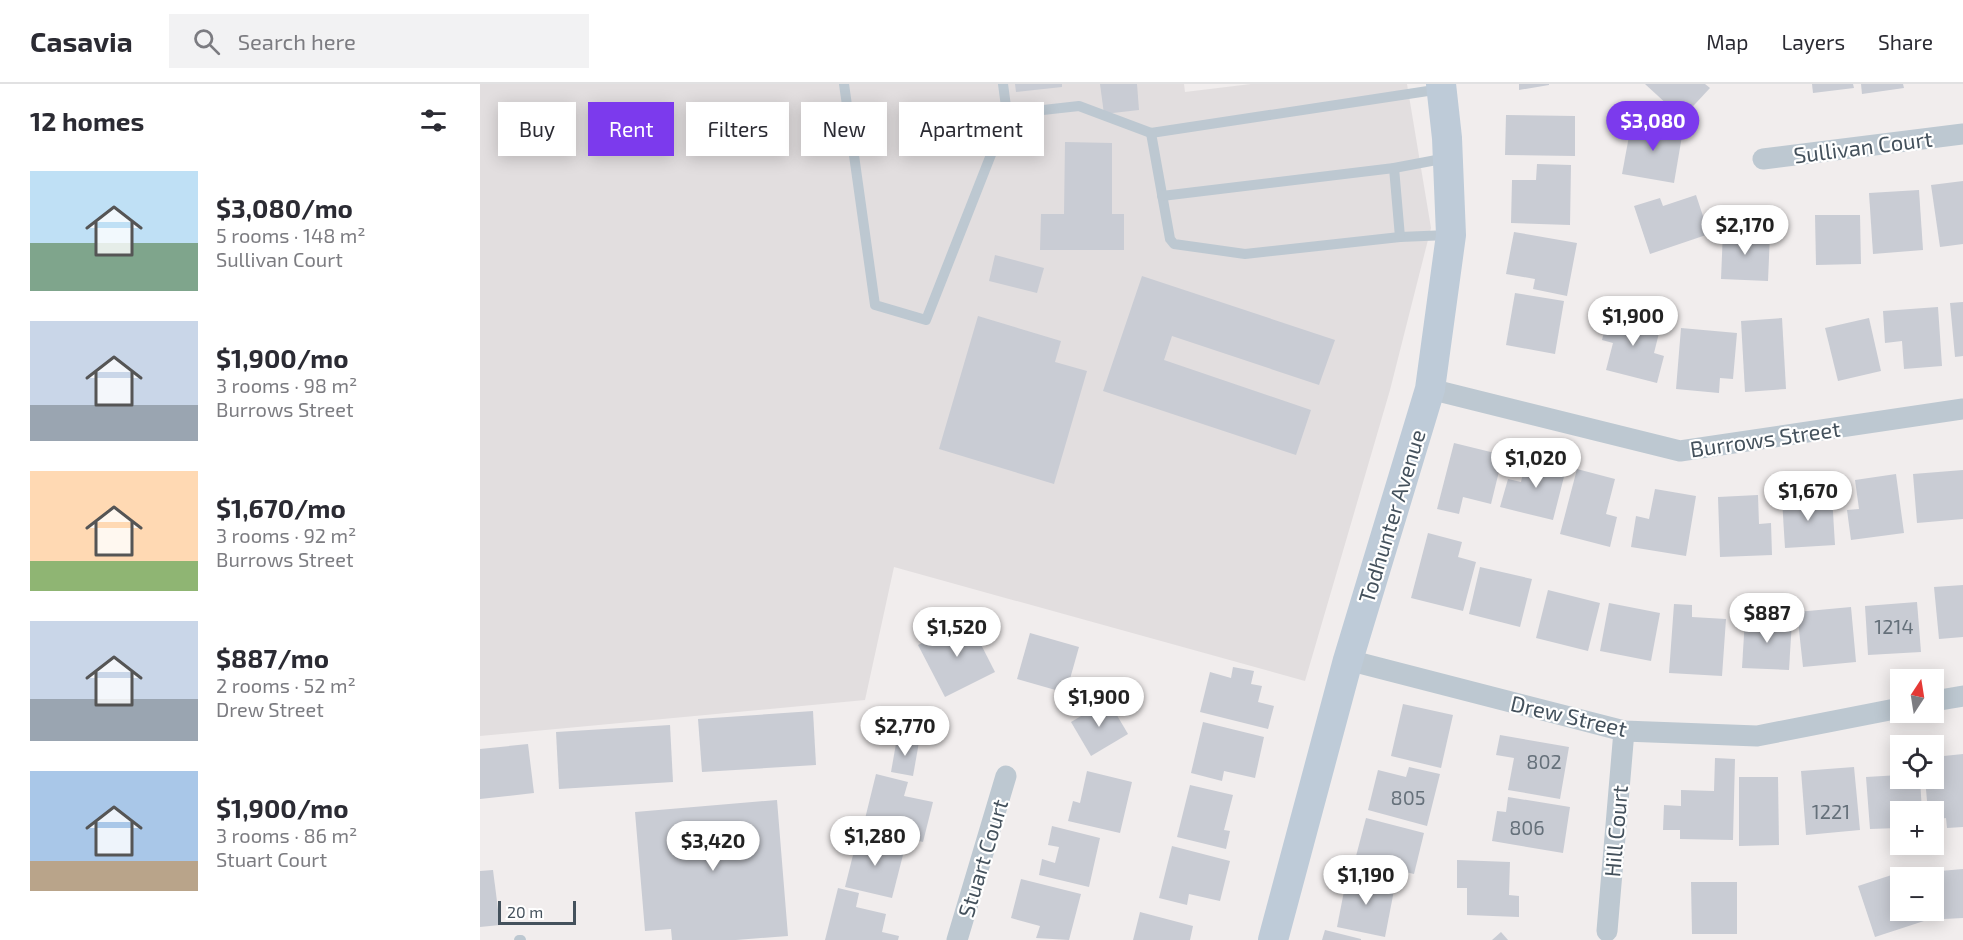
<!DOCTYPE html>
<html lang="en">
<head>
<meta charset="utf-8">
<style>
	:root { --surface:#fff; --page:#f2f2f3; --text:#2b2b33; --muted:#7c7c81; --line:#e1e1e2; --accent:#7c3aed }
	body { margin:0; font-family:"Exo 2",sans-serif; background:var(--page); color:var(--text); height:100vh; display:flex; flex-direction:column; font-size:22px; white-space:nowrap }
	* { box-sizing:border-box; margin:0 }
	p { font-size:20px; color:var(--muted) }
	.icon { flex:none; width:33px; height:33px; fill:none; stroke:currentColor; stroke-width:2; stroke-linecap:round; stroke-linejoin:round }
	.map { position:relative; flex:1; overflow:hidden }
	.panel { display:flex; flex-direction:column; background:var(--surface); width:480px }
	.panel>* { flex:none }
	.guide { position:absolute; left:18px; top:18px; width:570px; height:54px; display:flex; gap:12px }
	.needle { width:39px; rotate:12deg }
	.buttons { position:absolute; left:1410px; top:585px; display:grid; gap:12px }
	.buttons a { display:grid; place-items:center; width:54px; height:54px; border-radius:0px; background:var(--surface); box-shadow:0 3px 15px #0003; font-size:30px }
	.scale { position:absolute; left:18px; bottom:15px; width:78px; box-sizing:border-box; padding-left:6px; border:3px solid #44515c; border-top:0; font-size:16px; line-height:21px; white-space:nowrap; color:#44515c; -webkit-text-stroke:4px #fff; paint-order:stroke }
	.price { position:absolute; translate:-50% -51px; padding:0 14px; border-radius:21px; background:#fff; color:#222; font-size:20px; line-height:39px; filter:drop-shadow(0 2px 3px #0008) }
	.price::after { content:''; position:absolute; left:50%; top:36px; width:18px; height:14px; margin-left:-9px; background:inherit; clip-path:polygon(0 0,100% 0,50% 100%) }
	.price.current { background:var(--accent); color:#fff }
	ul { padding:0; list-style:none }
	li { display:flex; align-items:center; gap:18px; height:150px; padding:0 30px }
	li span { display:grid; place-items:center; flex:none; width:168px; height:120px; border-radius:0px; color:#555 }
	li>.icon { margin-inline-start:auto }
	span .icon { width:72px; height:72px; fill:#fffc; stroke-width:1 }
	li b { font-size:26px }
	h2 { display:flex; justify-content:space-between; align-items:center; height:72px; padding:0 30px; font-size:26px }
	.tag { padding:0 21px; border-radius:0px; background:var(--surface); box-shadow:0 3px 15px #0003; font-size:21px; line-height:54px }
	.tag.current { background:var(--accent); color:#fff }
	header { display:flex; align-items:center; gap:36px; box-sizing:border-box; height:84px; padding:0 30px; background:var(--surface); border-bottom:2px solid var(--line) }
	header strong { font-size:28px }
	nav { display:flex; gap:33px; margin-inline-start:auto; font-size:21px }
	.search { width:420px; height:54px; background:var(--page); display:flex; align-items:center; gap:15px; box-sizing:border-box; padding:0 21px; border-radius:0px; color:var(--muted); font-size:22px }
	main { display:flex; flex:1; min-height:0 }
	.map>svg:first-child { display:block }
</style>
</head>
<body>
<header>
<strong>Casavia</strong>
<div class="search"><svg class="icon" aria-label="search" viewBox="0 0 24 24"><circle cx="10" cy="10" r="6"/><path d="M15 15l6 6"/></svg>Search here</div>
<nav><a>Map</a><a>Layers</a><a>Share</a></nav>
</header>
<main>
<section class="panel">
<h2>12 homes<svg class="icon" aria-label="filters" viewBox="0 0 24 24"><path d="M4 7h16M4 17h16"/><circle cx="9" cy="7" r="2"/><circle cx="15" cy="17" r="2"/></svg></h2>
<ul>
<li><span style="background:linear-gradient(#bfe0f5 60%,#7fa58c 0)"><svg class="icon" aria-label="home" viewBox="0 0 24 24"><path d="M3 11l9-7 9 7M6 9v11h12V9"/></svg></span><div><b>$3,080/mo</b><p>5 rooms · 148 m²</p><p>Sullivan Court</p></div></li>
<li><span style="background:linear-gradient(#c9d6e8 70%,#9aa5b1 0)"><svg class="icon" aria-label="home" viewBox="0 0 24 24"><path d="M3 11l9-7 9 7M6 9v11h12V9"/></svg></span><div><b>$1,900/mo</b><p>3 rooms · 98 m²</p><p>Burrows Street</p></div></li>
<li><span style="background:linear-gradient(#ffd9b3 75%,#8fb573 0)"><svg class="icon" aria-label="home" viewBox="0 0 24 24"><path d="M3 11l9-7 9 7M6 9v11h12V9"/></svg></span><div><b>$1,670/mo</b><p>3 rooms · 92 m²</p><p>Burrows Street</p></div></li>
<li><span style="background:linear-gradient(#c9d6e8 65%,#9aa5b1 0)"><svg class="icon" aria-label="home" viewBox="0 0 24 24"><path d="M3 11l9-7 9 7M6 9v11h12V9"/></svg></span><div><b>$887/mo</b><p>2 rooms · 52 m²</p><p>Drew Street</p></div></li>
<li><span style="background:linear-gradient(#a9c7e8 75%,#b9a48a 0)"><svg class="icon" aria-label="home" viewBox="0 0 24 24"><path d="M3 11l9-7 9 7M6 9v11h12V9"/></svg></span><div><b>$1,900/mo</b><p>3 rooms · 86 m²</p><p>Stuart Court</p></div></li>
</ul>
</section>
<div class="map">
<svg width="1483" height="856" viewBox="0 0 1483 856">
	<rect width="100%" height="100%" fill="#f1eded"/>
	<polygon fill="#e2dedf" points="0,0 704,0 705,8 771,0 927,0 951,144 910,306 825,597 414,483 385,616 0,652"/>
	<g fill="#c9ccd4">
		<polygon points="535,0 582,0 582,3 536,8"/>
		<polygon points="620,0 657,0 659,26 624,30"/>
		<polygon points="1039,0 1069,0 1069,1 1039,6"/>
		<polygon points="1165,0 1225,0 1230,4 1202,34"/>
		<polygon points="1332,0 1373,0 1374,4 1333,9"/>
		<polygon points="1381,0 1423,0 1424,4 1382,10"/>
		<polygon points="1026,31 1095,32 1095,72 1025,71"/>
		<polygon points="1152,36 1203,46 1194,99 1142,90"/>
		<polygon points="585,58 632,59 632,130 644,130 644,166 560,166 561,130 584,130"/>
		<polygon points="1057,80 1091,81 1090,141 1031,139 1032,96 1056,96"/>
		<polygon points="1483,97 1483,160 1460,163 1451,101"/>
		<polygon points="1439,106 1443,166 1393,170 1389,109"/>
		<polygon points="1216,111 1229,150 1170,170 1154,122 1180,114 1183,122"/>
		<polygon points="1335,131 1380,131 1381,180 1336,181"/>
		<polygon points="1243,147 1290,150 1288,197 1241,195"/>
		<polygon points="1034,148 1097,159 1087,212 1053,205 1055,195 1026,190"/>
		<polygon points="515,171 564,184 557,209 509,197"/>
		<polygon points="662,192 855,256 839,301 692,252 684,276 831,326 816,371 623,307"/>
		<polygon points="1035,209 1084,217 1075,270 1026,261"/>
		<polygon points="1483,218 1483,272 1475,273 1470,219"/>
		<polygon points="1458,223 1462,282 1424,285 1422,257 1405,259 1403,227"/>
		<polygon points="1129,228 1181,241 1174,269 1184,272 1177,299 1126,286 1133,259 1122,256"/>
		<polygon points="498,232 581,257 575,278 607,287 574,400 459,365"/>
		<polygon points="1302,234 1306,305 1265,308 1261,237"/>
		<polygon points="1389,234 1401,287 1358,297 1345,244"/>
		<polygon points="1201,244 1257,249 1253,295 1240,294 1239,309 1196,305"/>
		<polygon points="974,359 1023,371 1011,420 983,413 979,430 957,425"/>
		<polygon points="1047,371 1087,381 1073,436 1020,423 1028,395 1041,398"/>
		<polygon points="1097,385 1135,395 1126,430 1137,433 1130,463 1080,450"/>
		<polygon points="1483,386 1483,435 1437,439 1433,390"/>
		<polygon points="1416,390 1424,449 1371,456 1367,426 1379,425 1375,396"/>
		<polygon points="1175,405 1216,412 1206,472 1151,463 1156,432 1169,435"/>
		<polygon points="1278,411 1279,440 1291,439 1292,471 1240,473 1238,413"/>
		<polygon points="1352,412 1355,461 1305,464 1302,415"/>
		<polygon points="948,449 982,458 978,473 996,478 983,527 931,514"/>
		<polygon points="1000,483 1052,495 1040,543 989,530"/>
		<polygon points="1483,501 1483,553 1459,555 1454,503"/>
		<polygon points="1068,506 1120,519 1108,567 1056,554"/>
		<polygon points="1437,518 1441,568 1388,571 1385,522"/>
		<polygon points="1129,519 1180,529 1171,577 1120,567"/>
		<polygon points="1194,520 1212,521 1212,533 1246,535 1242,592 1189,589"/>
		<polygon points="1371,523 1376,578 1323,583 1317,528"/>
		<polygon points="1265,534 1312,536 1309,586 1262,584"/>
		<polygon points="488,535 515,588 465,613 438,561"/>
		<polygon points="550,549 599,563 586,609 537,595"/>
		<polygon points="753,583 774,587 771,600 782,602 778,618 794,622 788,645 720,628 730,588 751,594"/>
		<polygon points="628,616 648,650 611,672 591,638"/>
		<polygon points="923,620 973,631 961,684 911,672"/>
		<polygon points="333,627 336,681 222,688 218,635"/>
		<polygon points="723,638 784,653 775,694 744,687 742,697 711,689"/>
		<polygon points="190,641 193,698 79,705 76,648"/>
		<polygon points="1020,651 1089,663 1080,715 1028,706 1034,674 1016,671"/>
		<polygon points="417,654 439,658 433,692 411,688"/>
		<polygon points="48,660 54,709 0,715 0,665"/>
		<polygon points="1483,670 1483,743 1467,744 1466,734 1454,736 1454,728 1448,728 1445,694 1454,694 1454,673"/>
		<polygon points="1235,674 1255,675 1253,756 1200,755 1200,746 1183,746 1184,721 1201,722 1201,706 1234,707"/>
		<polygon points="929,683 960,690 947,742 888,726 898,686 926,693"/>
		<polygon points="1374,683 1380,746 1326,751 1321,687"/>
		<polygon points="607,687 652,698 640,749 588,737 593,717 600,719"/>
		<polygon points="396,690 428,698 424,712 453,718 443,758 383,743"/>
		<polygon points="1420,691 1420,694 1440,694 1442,728 1420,728 1420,748 1418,744 1390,745 1386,693"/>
		<polygon points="1259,693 1298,693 1299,761 1259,762"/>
		<polygon points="710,701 753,711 744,746 750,747 746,765 697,753"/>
		<polygon points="1028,713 1090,723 1083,769 1012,757 1017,727 1026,728"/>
		<polygon points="297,716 308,852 256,856 192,856 191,845 165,847 155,728"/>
		<polygon points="886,734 944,749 934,790 875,776"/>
		<polygon points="572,742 620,754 609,803 559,791 562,775 575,779 579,763 568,761"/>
		<polygon points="378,751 425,763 412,814 365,803"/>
		<polygon points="692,762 750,777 740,817 709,810 707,821 679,814"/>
		<polygon points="977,776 1030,778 1029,811 1039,812 1039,833 987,831 987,804 977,804"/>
		<polygon points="1483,785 1483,834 1464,835 1460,787"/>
		<polygon points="13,786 20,841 0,843 0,787"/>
		<polygon points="1427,786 1429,794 1420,794 1420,826 1440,826 1444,837 1395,853 1378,802"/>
		<polygon points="867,792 915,801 905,853 857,843"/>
		<polygon points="541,795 601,810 589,856 556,854 560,842 531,834"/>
		<polygon points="1211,798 1257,798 1257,850 1212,850"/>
		<polygon points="358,804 379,809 376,823 406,830 402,848 419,852 418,856 345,856"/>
		<polygon points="660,828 713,842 710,856 653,856"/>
		<polygon points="845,846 881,855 881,856 842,856"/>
		<polygon points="1021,848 1028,856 1012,856"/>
	</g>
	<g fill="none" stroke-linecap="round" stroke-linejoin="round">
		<g stroke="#bdc8d1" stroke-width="10">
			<polyline points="364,0 395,221 446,236 527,30"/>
			<polyline points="523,0 527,30 599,22 671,49 961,5"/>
			<polyline points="671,49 690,155 694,160 765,170 920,153 968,151"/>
			<polyline points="914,84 920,153"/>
			<polyline points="682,112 914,84 967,74"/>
			<polyline points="39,856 41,856"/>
		</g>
		<g stroke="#bdc8d1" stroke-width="21">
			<polyline points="1283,75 1483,50"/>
			<polyline points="950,305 1200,367 1483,325"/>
			<polyline points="868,576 1144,647 1277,652 1420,624"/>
			<polyline points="1454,617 1483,612"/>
			<polyline points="1127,847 1144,647"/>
			<polyline points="477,856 526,692"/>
		</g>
		<polyline stroke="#becbd8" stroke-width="30" points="793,856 868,576 950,305 971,151 967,54 961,0"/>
	</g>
	<g text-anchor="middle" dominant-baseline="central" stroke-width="4.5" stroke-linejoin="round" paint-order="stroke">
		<g font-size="20" fill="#65707a">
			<text x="1414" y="542">1214</text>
			<text x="1064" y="677">802</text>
			<text x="928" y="713">805</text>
			<text x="1351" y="727">1221</text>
			<text x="1047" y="743">806</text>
		</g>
		<g font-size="22" fill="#44515c" stroke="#fff">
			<text transform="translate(1383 62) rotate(-7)">Sullivan Court</text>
			<text transform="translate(1285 354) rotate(-8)">Burrows Street</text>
			<text transform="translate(911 432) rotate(-73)">Todhunter Avenue</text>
			<text transform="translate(1089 631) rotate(13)">Drew Street</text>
			<text transform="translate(1135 747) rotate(-85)">Hill Court</text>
			<text transform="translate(502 774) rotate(-73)">Stuart Court</text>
		</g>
	</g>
</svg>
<div class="buttons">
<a><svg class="needle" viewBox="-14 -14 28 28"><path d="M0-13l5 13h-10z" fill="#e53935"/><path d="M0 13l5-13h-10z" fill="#7c7c81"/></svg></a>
<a><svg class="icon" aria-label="locate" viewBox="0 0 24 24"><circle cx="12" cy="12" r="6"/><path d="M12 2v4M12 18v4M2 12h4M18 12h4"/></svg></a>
<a>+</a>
<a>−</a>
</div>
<div class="scale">20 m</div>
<b class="price current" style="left:1173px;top:68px">$3,080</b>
<b class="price" style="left:1265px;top:172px">$2,170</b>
<b class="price" style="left:1153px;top:263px">$1,900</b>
<b class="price" style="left:1056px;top:405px">$1,020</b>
<b class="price" style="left:1328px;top:438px">$1,670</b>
<b class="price" style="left:1287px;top:560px">$887</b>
<b class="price" style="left:477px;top:574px">$1,520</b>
<b class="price" style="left:619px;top:644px">$1,900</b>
<b class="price" style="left:425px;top:673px">$2,770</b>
<b class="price" style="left:395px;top:783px">$1,280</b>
<b class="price" style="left:233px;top:788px">$3,420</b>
<b class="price" style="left:886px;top:822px">$1,190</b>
<div class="guide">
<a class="tag">Buy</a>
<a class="tag current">Rent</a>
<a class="tag">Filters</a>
<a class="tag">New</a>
<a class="tag">Apartment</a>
</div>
</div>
</main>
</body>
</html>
